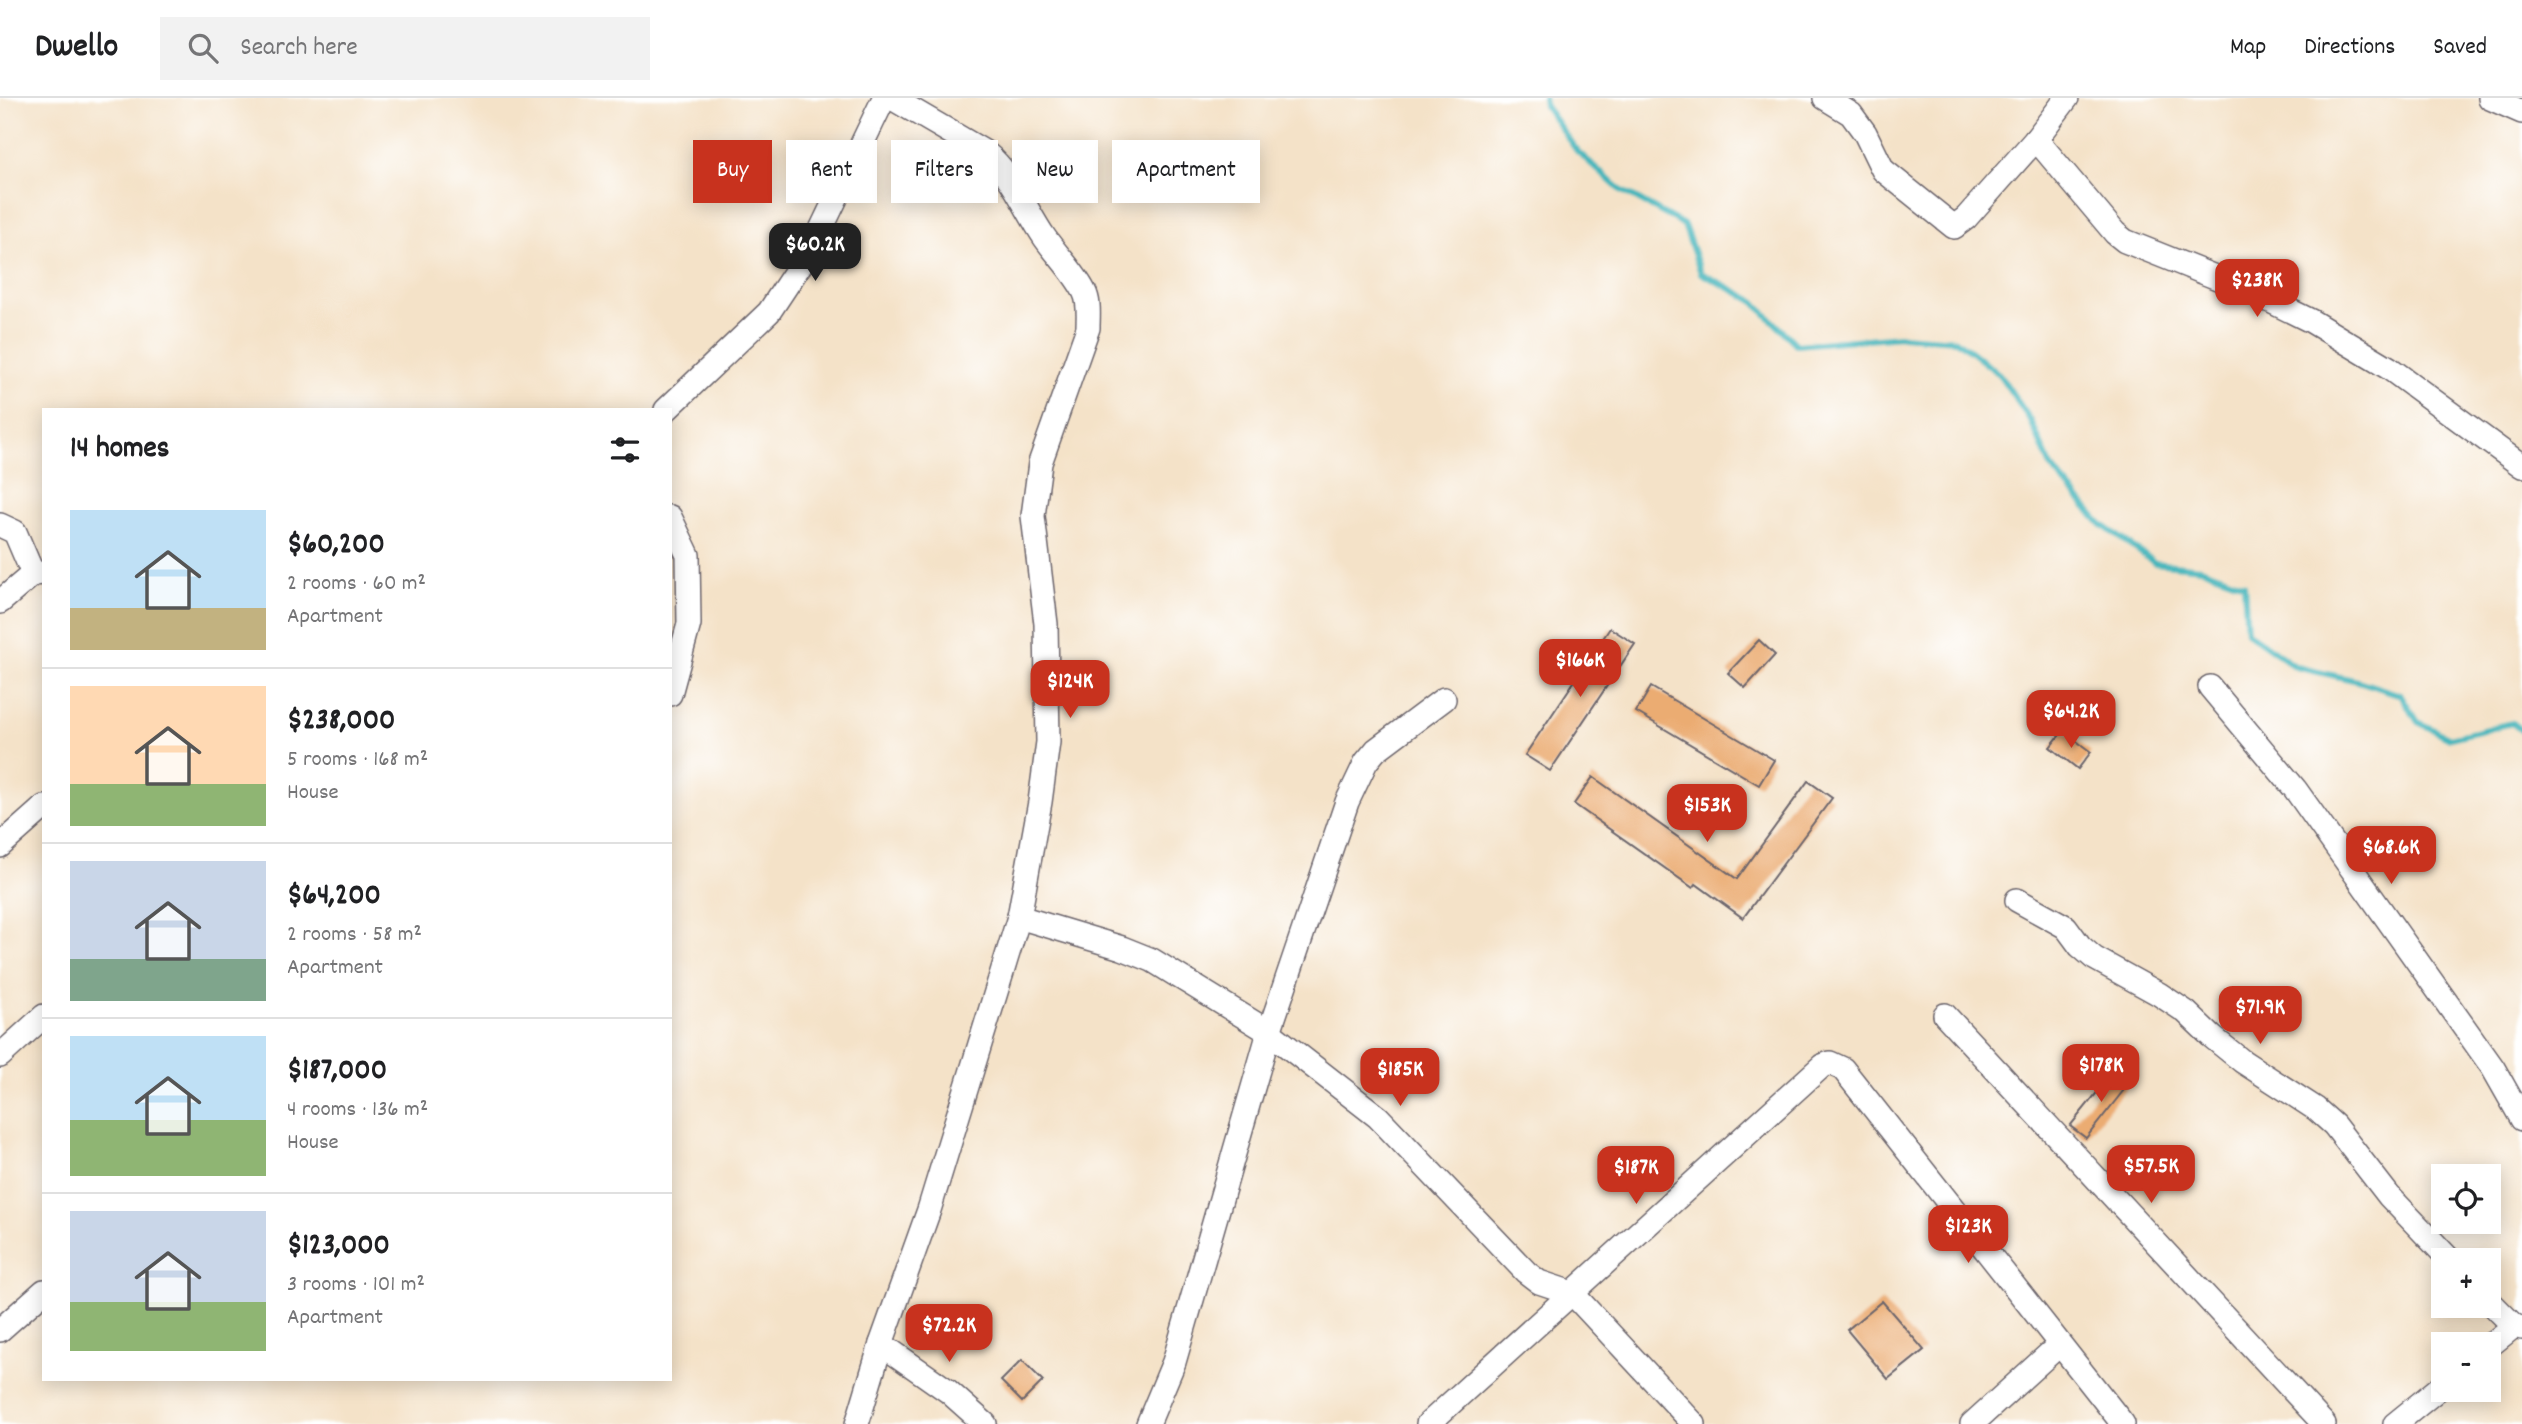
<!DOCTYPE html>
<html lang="en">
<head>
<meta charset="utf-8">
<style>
	:root { --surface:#fff; --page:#f2f2f2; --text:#202124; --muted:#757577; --line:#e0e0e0; --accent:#c8321e }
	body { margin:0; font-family:Dekko,sans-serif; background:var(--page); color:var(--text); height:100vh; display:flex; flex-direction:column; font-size:26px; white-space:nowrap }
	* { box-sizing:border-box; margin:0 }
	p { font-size:23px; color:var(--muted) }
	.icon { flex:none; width:38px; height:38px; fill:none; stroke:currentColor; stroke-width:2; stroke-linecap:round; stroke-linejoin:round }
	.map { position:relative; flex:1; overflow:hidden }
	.side { position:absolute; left:42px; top:310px; width:630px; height:973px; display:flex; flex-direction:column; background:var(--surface); border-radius:0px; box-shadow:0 4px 18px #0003 }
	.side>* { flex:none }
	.hud { position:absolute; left:693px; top:42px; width:665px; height:63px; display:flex; gap:14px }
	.tools { position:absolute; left:2431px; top:1066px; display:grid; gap:14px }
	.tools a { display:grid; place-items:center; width:70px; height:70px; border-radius:0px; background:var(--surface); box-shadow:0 4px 18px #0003; font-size:35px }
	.price { position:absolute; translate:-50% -60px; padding:0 16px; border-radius:14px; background:var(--accent); color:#fff; font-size:23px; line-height:46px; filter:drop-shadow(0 2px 4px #0008) }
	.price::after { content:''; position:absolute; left:50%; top:42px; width:21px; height:16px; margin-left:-10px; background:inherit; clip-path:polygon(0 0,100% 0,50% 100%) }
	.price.selected { background:#222; color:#fff }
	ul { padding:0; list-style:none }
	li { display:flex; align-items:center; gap:21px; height:175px; padding:0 28px }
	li+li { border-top:2px solid var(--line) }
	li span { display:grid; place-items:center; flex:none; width:196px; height:140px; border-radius:0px; color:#555 }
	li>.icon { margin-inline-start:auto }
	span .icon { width:84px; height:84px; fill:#fffc; stroke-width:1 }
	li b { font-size:30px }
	h2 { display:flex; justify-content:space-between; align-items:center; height:84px; padding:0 28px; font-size:30px }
	.tag { padding:0 24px; border-radius:0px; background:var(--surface); box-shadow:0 4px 18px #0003; font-size:24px; line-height:63px }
	.tag.selected { background:var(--accent); color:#fff }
	header { display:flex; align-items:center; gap:42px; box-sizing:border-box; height:98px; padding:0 35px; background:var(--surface); border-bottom:2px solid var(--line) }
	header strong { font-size:33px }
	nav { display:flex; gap:38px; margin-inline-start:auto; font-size:24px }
	.search { width:490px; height:63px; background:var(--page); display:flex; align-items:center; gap:18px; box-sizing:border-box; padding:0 24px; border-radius:0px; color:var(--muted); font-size:26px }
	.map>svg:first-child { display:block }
</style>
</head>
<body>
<header>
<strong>Dwello</strong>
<div class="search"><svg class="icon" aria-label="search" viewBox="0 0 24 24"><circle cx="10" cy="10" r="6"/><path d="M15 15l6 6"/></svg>Search here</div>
<nav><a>Map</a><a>Directions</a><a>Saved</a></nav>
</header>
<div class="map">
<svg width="2522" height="1326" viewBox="0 0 2522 1326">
	<rect width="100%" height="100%" fill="#fff"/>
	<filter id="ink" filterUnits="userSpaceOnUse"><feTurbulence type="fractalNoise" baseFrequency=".0143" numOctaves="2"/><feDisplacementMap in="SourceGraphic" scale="14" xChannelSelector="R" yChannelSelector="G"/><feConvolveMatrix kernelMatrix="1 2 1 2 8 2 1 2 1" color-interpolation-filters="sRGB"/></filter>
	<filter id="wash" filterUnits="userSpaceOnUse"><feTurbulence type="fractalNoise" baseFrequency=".00686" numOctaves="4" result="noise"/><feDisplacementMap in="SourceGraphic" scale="28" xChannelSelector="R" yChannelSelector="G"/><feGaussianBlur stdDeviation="1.57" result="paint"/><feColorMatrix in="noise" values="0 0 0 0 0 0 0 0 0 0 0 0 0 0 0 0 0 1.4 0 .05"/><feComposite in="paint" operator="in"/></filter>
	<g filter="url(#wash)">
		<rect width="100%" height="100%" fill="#f4e2c8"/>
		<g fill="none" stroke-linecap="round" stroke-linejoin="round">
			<polyline stroke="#45b5bb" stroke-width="6" points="1544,0 1545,8 1577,53 1619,91 1684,127 1701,175 1752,202 1797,247 1901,238 1956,242 1999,276 2031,323 2051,369 2101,426 2155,465 2201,470 2244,486 2247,534 2296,569 2358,583 2401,597 2418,624 2450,640 2512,625 2522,633"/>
		</g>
		<g id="blocks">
			<g fill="#ebac72">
				<polygon points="1610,530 1635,546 1550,673 1525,657"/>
				<polygon points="1759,542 1775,557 1745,590 1728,575"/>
				<polygon points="1651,589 1774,662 1759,687 1636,614"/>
				<polygon points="2063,633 2091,654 2078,671 2050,649"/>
				<polygon points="1593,679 1737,781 1808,683 1832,700 1743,820 1696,786 1693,790 1574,706"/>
				<polygon points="2116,971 2131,983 2086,1040 2070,1028"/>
				<polygon points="1882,1203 1924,1252 1888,1281 1847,1232"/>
				<polygon points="1022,1262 1043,1283 1022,1304 1001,1283"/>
			</g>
		</g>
	</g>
	<g filter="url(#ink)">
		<use href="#blocks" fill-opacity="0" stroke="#6c656c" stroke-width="2"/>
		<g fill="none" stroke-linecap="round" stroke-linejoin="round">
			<g stroke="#6c656c" stroke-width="26">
				<g id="minor">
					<polyline points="1825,0 1851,16 1865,35 1883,72 1954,129 1966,120 2036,41 2067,0"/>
					<polyline points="2490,0 2522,14"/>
					<polyline points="2036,41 2115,135 2125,143 2250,193 2311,223 2389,270 2522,368"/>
					<polyline points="666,312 769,214 814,146 884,0"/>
					<polyline points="670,419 688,457 689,526 670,596"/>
					<polyline points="0,427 15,434 33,476"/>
					<polyline points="0,504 33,476 44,475"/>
					<polyline points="2210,589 2295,691 2493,970 2522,1021"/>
					<polyline points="0,748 44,709"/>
					<polyline points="2017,802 2066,829 2080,848 2094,860 2159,896 2186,914 2211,938 2242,963 2316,1011 2334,1027 2389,1098 2450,1162"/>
					<polyline points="1019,819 1122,850 1152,862 1269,934 1378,1019 1526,1174 1539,1184 1572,1195 1694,1326"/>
					<polyline points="1945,917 2324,1326"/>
					<polyline points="0,958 44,918"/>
					<polyline points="2488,1202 2514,1228"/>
					<polyline points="0,1232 44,1193"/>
					<polyline points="881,1246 948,1293 985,1326"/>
					<polyline points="2488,1249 2514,1228 2522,1230"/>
					<path d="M857 1326 881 1246 929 1112 1019 819 1040 704 1048 644 1046 526 1033 418 1040 365 1088 230C1088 218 1090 204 1084 193 1074 174 1057 157 1045 140 1025 111 1013 77 986 55L892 0"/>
					<polyline points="1148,1326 1174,1264 1269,934 1347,704 1366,664 1376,652 1444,601"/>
					<polyline points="1428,1326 1822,968 1830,965 1843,971 2123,1326"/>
					<polyline points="1972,1326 2059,1247"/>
					<polyline points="2395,1326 2443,1287"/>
				</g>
			</g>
			<use href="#minor" stroke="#fff" stroke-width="23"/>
		</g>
	</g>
</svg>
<div class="tools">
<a><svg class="icon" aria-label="locate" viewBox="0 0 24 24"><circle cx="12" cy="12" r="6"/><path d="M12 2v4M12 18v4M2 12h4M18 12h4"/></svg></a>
<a>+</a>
<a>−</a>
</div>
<b class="price selected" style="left:815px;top:185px">$60.2K</b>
<b class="price" style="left:2257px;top:221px">$238K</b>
<b class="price" style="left:1580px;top:601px">$166K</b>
<b class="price" style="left:1070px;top:622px">$124K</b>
<b class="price" style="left:2071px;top:652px">$64.2K</b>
<b class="price" style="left:1707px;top:746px">$153K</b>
<b class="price" style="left:2391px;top:788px">$68.6K</b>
<b class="price" style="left:2260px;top:948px">$71.9K</b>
<b class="price" style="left:2101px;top:1006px">$178K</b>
<b class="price" style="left:1400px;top:1010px">$185K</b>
<b class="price" style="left:2151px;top:1107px">$57.5K</b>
<b class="price" style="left:1636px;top:1108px">$187K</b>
<b class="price" style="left:1968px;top:1167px">$123K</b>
<b class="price" style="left:949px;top:1266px">$72.2K</b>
<div class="hud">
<a class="tag selected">Buy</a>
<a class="tag">Rent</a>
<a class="tag">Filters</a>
<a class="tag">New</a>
<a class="tag">Apartment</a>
</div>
<section class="side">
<h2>14 homes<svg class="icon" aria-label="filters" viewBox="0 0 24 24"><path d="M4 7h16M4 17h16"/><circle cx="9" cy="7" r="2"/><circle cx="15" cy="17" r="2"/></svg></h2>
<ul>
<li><span style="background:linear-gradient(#bfe0f5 70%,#c2b280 0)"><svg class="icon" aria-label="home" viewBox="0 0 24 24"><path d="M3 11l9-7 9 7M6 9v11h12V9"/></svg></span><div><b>$60,200</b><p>2 rooms · 60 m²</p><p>Apartment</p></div></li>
<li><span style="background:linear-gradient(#ffd9b3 70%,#8fb573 0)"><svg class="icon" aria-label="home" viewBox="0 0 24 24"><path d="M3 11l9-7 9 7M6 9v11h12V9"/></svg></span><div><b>$238,000</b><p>5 rooms · 168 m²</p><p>House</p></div></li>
<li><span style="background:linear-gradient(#c9d6e8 70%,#7fa58c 0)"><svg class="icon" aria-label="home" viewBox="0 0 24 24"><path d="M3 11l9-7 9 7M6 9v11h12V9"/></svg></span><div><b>$64,200</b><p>2 rooms · 58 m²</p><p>Apartment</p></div></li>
<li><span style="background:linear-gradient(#bfe0f5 60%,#8fb573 0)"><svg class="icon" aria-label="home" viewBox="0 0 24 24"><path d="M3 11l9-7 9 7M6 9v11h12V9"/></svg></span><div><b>$187,000</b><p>4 rooms · 136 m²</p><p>House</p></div></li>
<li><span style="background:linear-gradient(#c9d6e8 65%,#8fb573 0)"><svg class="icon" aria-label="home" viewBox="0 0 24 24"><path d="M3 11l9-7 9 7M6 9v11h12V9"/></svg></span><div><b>$123,000</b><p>3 rooms · 101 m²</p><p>Apartment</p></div></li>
</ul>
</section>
</div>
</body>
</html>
